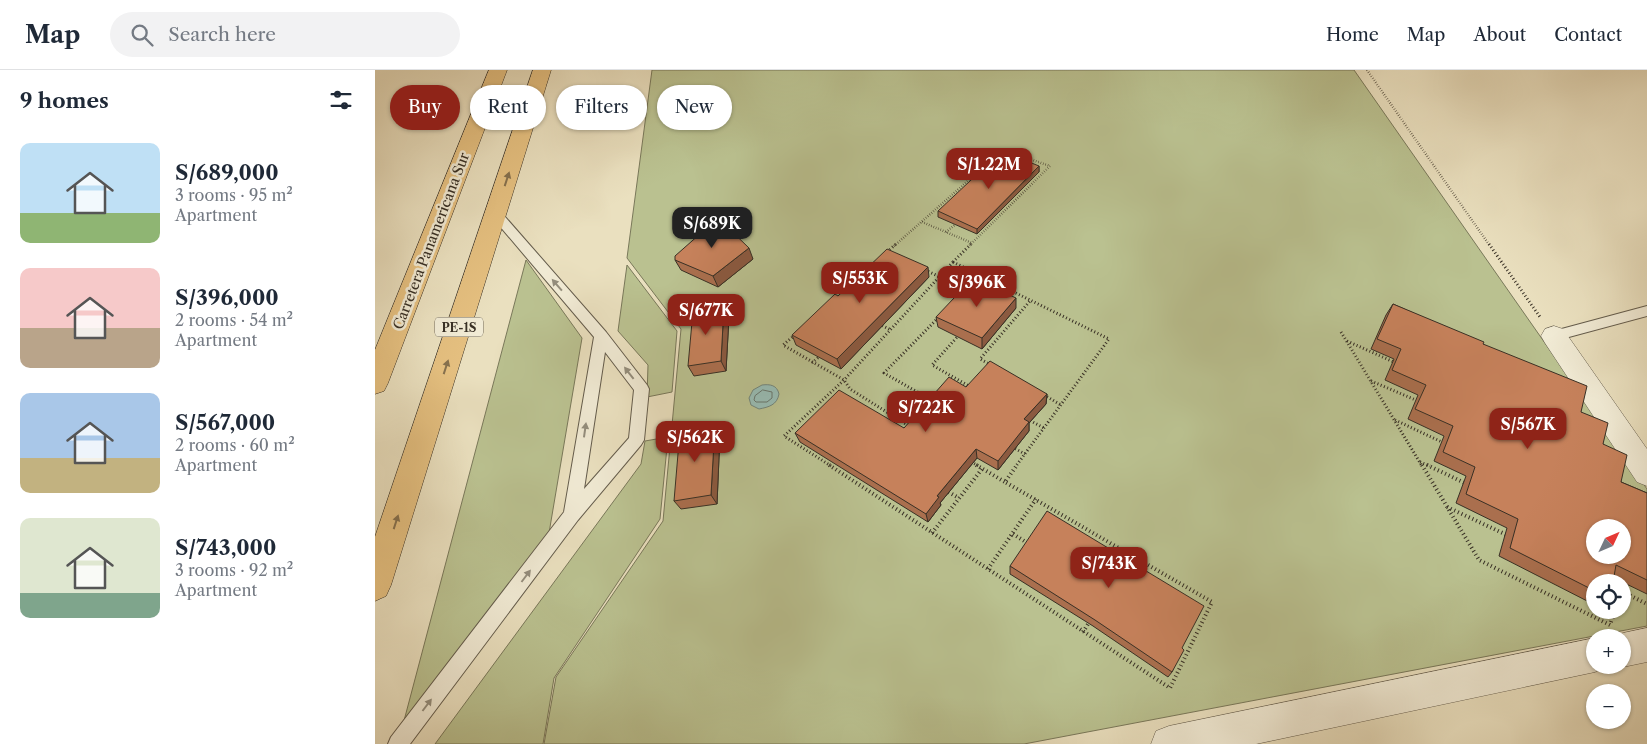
<!DOCTYPE html>
<html lang="en">
<head>
<meta charset="utf-8">
<style>
	:root { --surface:#fff; --page:#f2f2f3; --text:#1f2937; --muted:#747a83; --line:#e0e1e3; --accent:#8f2418 }
	body { margin:0; font-family:"Libre Caslon Text",serif; background:var(--page); color:var(--text); height:100vh; display:flex; flex-direction:column; font-size:19px; white-space:nowrap }
	* { box-sizing:border-box; margin:0 }
	p { font-size:16px; color:var(--muted) }
	.icon { flex:none; width:28px; height:28px; fill:none; stroke:currentColor; stroke-width:2; stroke-linecap:round; stroke-linejoin:round }
	.map { position:relative; flex:1; overflow:hidden }
	.sheet { display:flex; flex-direction:column; background:var(--surface); width:375px }
	.sheet>* { flex:none }
	.top-card { position:absolute; left:15px; top:15px; width:475px; height:45px; display:flex; gap:10px }
	.needle { width:32px; rotate:46deg }
	.fabs { position:absolute; left:1211px; top:449px; display:grid; gap:10px }
	.fabs a { display:grid; place-items:center; width:45px; height:45px; border-radius:50%; background:var(--surface); box-shadow:0 1px 4px #0004; font-size:25px }
	.price { position:absolute; translate:-50% -42px; padding:0 11px; border-radius:10px; background:var(--accent); color:#fff; font-size:16px; line-height:32px; filter:drop-shadow(0 1px 2px #0008) }
	.price::after { content:''; position:absolute; left:50%; top:30px; width:15px; height:11px; margin-left:-8px; background:inherit; clip-path:polygon(0 0,100% 0,50% 100%) }
	.price.on { background:#222; color:#fff }
	ul { padding:0; list-style:none }
	li { display:flex; align-items:center; gap:15px; height:125px; padding:0 20px }
	li span { display:grid; place-items:center; flex:none; width:140px; height:100px; border-radius:10px; color:#555 }
	li>.icon { margin-inline-start:auto }
	span .icon { width:60px; height:60px; fill:#fffc; stroke-width:1 }
	li b { font-size:21px }
	h2 { display:flex; justify-content:space-between; align-items:center; height:60px; padding:0 20px; font-size:21px }
	.chip { padding:0 18px; border-radius:22px; background:var(--surface); box-shadow:0 1px 4px #0004; font-size:18px; line-height:45px }
	.chip.on { background:var(--accent); color:#fff }
	header { display:flex; align-items:center; gap:30px; box-sizing:border-box; height:70px; padding:0 25px; background:var(--surface); border-bottom:1px solid var(--line) }
	header strong { font-size:24px }
	nav { display:flex; gap:28px; margin-inline-start:auto; font-size:18px }
	.search { width:350px; height:45px; background:var(--page); display:flex; align-items:center; gap:12px; box-sizing:border-box; padding:0 18px; border-radius:28px; color:var(--muted); font-size:19px }
	main { display:flex; flex:1; min-height:0 }
	.map>svg:first-child { display:block }
</style>
</head>
<body>
<header>
<strong>Map</strong>
<div class="search"><svg class="icon" aria-label="search" viewBox="0 0 24 24"><circle cx="10" cy="10" r="6"/><path d="M15 15l6 6"/></svg>Search here</div>
<nav><a>Home</a><a>Map</a><a>About</a><a>Contact</a></nav>
</header>
<main>
<section class="sheet">
<h2>9 homes<svg class="icon" aria-label="filters" viewBox="0 0 24 24"><path d="M4 7h16M4 17h16"/><circle cx="9" cy="7" r="2"/><circle cx="15" cy="17" r="2"/></svg></h2>
<ul>
<li><span style="background:linear-gradient(#bfe0f5 70%,#8fb573 0)"><svg class="icon" aria-label="home" viewBox="0 0 24 24"><path d="M3 11l9-7 9 7M6 9v11h12V9"/></svg></span><div><b>S/689,000</b><p>3 rooms · 95 m²</p><p>Apartment</p></div></li>
<li><span style="background:linear-gradient(#f6c9c9 60%,#b9a48a 0)"><svg class="icon" aria-label="home" viewBox="0 0 24 24"><path d="M3 11l9-7 9 7M6 9v11h12V9"/></svg></span><div><b>S/396,000</b><p>2 rooms · 54 m²</p><p>Apartment</p></div></li>
<li><span style="background:linear-gradient(#a9c7e8 65%,#c2b280 0)"><svg class="icon" aria-label="home" viewBox="0 0 24 24"><path d="M3 11l9-7 9 7M6 9v11h12V9"/></svg></span><div><b>S/567,000</b><p>2 rooms · 60 m²</p><p>Apartment</p></div></li>
<li><span style="background:linear-gradient(#dfe7d0 75%,#7fa58c 0)"><svg class="icon" aria-label="home" viewBox="0 0 24 24"><path d="M3 11l9-7 9 7M6 9v11h12V9"/></svg></span><div><b>S/743,000</b><p>3 rooms · 92 m²</p><p>Apartment</p></div></li>
</ul>
</section>
<div class="map">
<svg width="1272" height="674" viewBox="0 0 1272 674">
	<rect width="100%" height="100%" fill="#eae0bf"/>
	<filter id="stains"><feTurbulence type="fractalNoise" baseFrequency=".004" numOctaves="4"/><feColorMatrix values="0 0 0 0 .2 0 0 0 0 .09 0 0 0 0 .02 0 0 0 .5 -.17"/></filter>
	<radialGradient id="worn" r=".72"><stop offset=".6" stop-color="#630" stop-opacity="0"/><stop offset="1" stop-color="#630" stop-opacity=".3"/></radialGradient>
	<g fill="#bac190" stroke="#79785a" fill-rule="evenodd">
		<path d="M277 0H979L1272 419V556L649 674H169L181 607 288 451 306 259 252 188ZM1220 458H1248V485H1220ZM1220 512H1248V540H1220Z"/>
		<polygon points="151,190 207,268 174,463 26,662"/>
		<polygon points="252,195 302,261 297,322 272,327 273,295 243,261"/>
		<polygon points="293,367 285,449 179,608 168,674 60,674 266,394 270,371"/>
	</g>
	<path fill="#98bdb5" stroke="#72857b" d="M387 315C395 314 402 315 404 324 402 335 394 337 384 339L376 335 374 328 378 320Z"/>
	<g fill="none" stroke-linecap="round" stroke-linejoin="round">
		<polygon stroke="#68766d" stroke-width="1" points="388,320 397,322 397,328 392,332 381,332 379,330 380,326"/>
		<g stroke="#645c4c" stroke-width="2">
			<g id="service">
				<path d="M121 140 125 141 231 262 272 315 274 319 269 370 266 375 203 450 35 674H13L16 667 189 442 219 267 117 147 115 144 117 141ZM230 282 259 320 254 368 209 419Z"/>
				<polygon points="1272,236 1272,246 1179,271 1174,270 1172,266 1174,262 1179,261"/>
			</g>
		</g>
		<g stroke="#645c4c" stroke-width="1">
			<g id="minor">
				<polygon points="1179,256 1188,259 1272,379 1272,416 1262,412 1170,273 1166,266 1170,259"/>
				<polygon points="1272,558 1272,592 1248,597 1243,595 1248,595 1248,568 1237,568 1248,563"/>
				<polygon points="1220,568 1220,595 1233,595 1220,602 881,674 776,674 781,661 794,656"/>
			</g>
		</g>
		<g stroke="#383025" stroke-width="1">
			<g id="motorway">
				<polygon points="114,0 132,0 13,313 9,321 0,324 0,280"/>
				<polygon points="158,0 176,0 16,515 11,526 0,531 0,467"/>
			</g>
		</g>
		<g stroke="#383025" stroke-width="2.5" stroke-dasharray="0.5 2" stroke-linecap="butt">
			<polyline points="992,0 1115,176"/>
			<polyline points="547,152 597,173"/>
			<polyline points="571,162 582,153"/>
			<polyline points="519,176 628,80 675,96 594,176"/>
		</g>
		<g stroke="#383025" stroke-width="3" stroke-dasharray="1 2.5" stroke-linecap="butt">
			<polyline points="1114,174 1165,247"/>
			<polyline points="512,182 521,174"/>
			<polyline points="578,192 734,269 641,396"/>
			<polyline points="578,192 596,174"/>
			<polyline points="550,200 565,207"/>
			<polyline points="504,254 516,260"/>
			<polyline points="966,262 1047,396"/>
			<polyline points="420,265 408,275 469,310 475,319 534,356"/>
			<polyline points="584,265 557,295 594,316"/>
			<polyline points="972,271 1021,293"/>
			<polyline points="437,293 446,285"/>
			<polyline points="616,295 605,289 655,231"/>
			<polyline points="996,311 1043,331"/>
			<polyline points="669,325 686,335"/>
			<polyline points="558,331 509,303 563,248"/>
			<polyline points="652,349 669,358"/>
			<polyline points="1020,350 1069,373"/>
			<polyline points="637,377 650,384"/>
			<polyline points="596,392 604,396"/>
			<polyline points="1045,392 1055,396"/>
			<polyline points="456,396 409,366 469,310 578,192"/>
		</g>
		<g stroke="#383025" stroke-width="4" stroke-dasharray="1 3" stroke-linecap="butt">
			<polyline points="454,395 795,618 837,532 630,412 642,395"/>
			<polyline points="601,395 630,412"/>
			<polyline points="1047,395 1104,490 1235,555 1240,540"/>
			<polyline points="1052,395 1092,414"/>
			<polyline points="570,420 584,428"/>
			<polyline points="1072,437 1134,466"/>
			<polyline points="557,463 607,399"/>
			<polyline points="638,464 654,474"/>
			<polyline points="613,499 661,429"/>
			<polyline points="1248,522 1272,534"/>
			<polyline points="708,562 715,551"/>
		</g>
		<use href="#service" fill="#f1ebd5" fill-rule="evenodd"/>
		<use href="#minor" fill="#f1ebd5" fill-rule="evenodd"/>
		<use href="#motorway" fill="#e5c080" fill-rule="evenodd"/>
	</g>
	<g fill="#aa6f4e" stroke="#383025">
		<polygon points="664,96 664,102 602,164 563,147 563,141"/>
		<polygon points="378,189 343,217 306,200 300,190"/>
		<polygon points="554,207 466,299 421,275 417,265 463,226"/>
		<polygon points="1018,234 1108,274 1206,342 1228,374 1246,412 1272,423 1272,524 1239,508 1220,512 1220,535 1124,486 1132,458 1081,433 1091,406 1059,391 1069,366 1033,349 1043,325 1010,310 1019,289 996,279 1011,245"/>
		<polygon points="641,238 607,279 563,257 561,247"/>
		<polygon points="354,247 351,301 319,306 313,296"/>
		<polygon points="591,317 672,324 671,334 654,353 654,361 623,400 602,388 565,433 566,435 553,452 425,372 420,363 529,358"/>
		<polygon points="340,354 345,364 342,434 306,439 299,431"/>
		<polygon points="635,496 807,578 797,602 793,607 718,556 635,504"/>
	</g>
	<g fill="#8b5a40" stroke="#383025">
		<polygon points="664,96 664,102 602,164 602,159"/>
		<polygon points="374,178 378,189 343,217 338,206"/>
		<polygon points="553,197 554,207 466,299 462,289"/>
		<polygon points="641,228 641,238 607,279 607,268"/>
		<polygon points="349,236 354,247 351,301 346,291"/>
		<polygon points="672,324 671,334 654,353 654,361 623,400 623,391 649,349"/>
		<polygon points="340,354 345,364 342,434 336,425"/>
		<polygon points="601,379 602,388 565,433 566,435 553,452 551,444 562,426"/>
	</g>
	<g fill="#c6815b" stroke="#383025" fill-rule="evenodd">
		<polygon points="627,81 664,96 602,159 563,141"/>
		<polygon points="343,148 374,178 338,206 300,190 300,186"/>
		<polygon points="512,179 553,197 462,289 417,265 460,224 463,226"/>
		<polygon points="598,208 641,228 607,268 561,247"/>
		<path d="M1018 234 1109 272 1108 274 1212 316 1206 342 1233 353 1228 374 1252 385 1246 412 1272 423V510L1241 495 1238 512H1220V521L1135 478 1143 449 1091 424 1100 397 1068 382 1078 356 1040 339 1051 315 1017 300 1026 279 1002 269ZM1220 458H1248V485H1220Z"/>
		<polygon points="349,236 346,291 313,296 318,241"/>
		<polygon points="615,291 672,324 649,349 654,352 623,391 601,379 562,426 564,427 551,444 420,363 464,320 529,358 574,307 591,317"/>
		<polygon points="340,354 336,425 299,431 305,360"/>
		<polygon points="672,441 829,536 807,578 809,580 797,602 720,550 635,496"/>
	</g>
	<defs><path id="oneway-solid" d="M-6-.8H1V-3.2L6.5 0L1 3.2V.8H-6Z" transform="scale(1.25)"/></defs>
	<g fill="#86714e">
		<use href="#oneway-solid" transform="translate(132 109) rotate(-72)"/>
		<use href="#oneway-solid" transform="translate(71 297) rotate(-72)"/>
		<use href="#oneway-solid" transform="translate(21 452) rotate(-72)"/>
	</g>
	<g fill="#948e7d">
		<use href="#oneway-solid" transform="translate(182 215) rotate(-131)"/>
		<use href="#oneway-solid" transform="translate(254 303) rotate(-128)"/>
		<use href="#oneway-solid" transform="translate(210 360) rotate(-82)"/>
		<use href="#oneway-solid" transform="translate(151 506) rotate(-53)"/>
		<use href="#oneway-solid" transform="translate(52 635) rotate(-53)"/>
	</g>
	<g text-anchor="middle" dominant-baseline="central" stroke-width="5" stroke-linejoin="round" paint-order="stroke">
		<rect fill="#f1ebd5" stroke="#70685a" stroke-width="1" x="60" y="247.5" width="48" height="19" rx="4"/>
		<g font-size="12" font-weight="bold" fill="#383025">
			<text x="84" y="257">PE-1S</text>
		</g>
		<g font-size="14" fill="#383025" stroke="#f1ebd5">
			<text transform="translate(56 171) rotate(-69)">Carretera Panamericana Sur</text>
		</g>
	</g>
	<rect width="100%" height="100%" filter="url(#stains)"/>
	<rect width="100%" height="100%" fill="url(#worn)"/>
</svg>
<div class="fabs">
<a><svg class="needle" viewBox="-14 -14 28 28"><path d="M0-13l5 13h-10z" fill="#e53935"/><path d="M0 13l5-13h-10z" fill="#747a83"/></svg></a>
<a><svg class="icon" aria-label="locate" viewBox="0 0 24 24"><circle cx="12" cy="12" r="6"/><path d="M12 2v4M12 18v4M2 12h4M18 12h4"/></svg></a>
<a>+</a>
<a>−</a>
</div>
<b class="price" style="left:614px;top:120px">S/1.22M</b>
<b class="price on" style="left:337px;top:179px">S/689K</b>
<b class="price" style="left:485px;top:234px">S/553K</b>
<b class="price" style="left:602px;top:238px">S/396K</b>
<b class="price" style="left:331px;top:266px">S/677K</b>
<b class="price" style="left:551px;top:363px">S/722K</b>
<b class="price" style="left:1153px;top:380px">S/567K</b>
<b class="price" style="left:320px;top:393px">S/562K</b>
<b class="price" style="left:734px;top:519px">S/743K</b>
<div class="top-card">
<a class="chip on">Buy</a>
<a class="chip">Rent</a>
<a class="chip">Filters</a>
<a class="chip">New</a>
</div>
</div>
</main>
</body>
</html>
